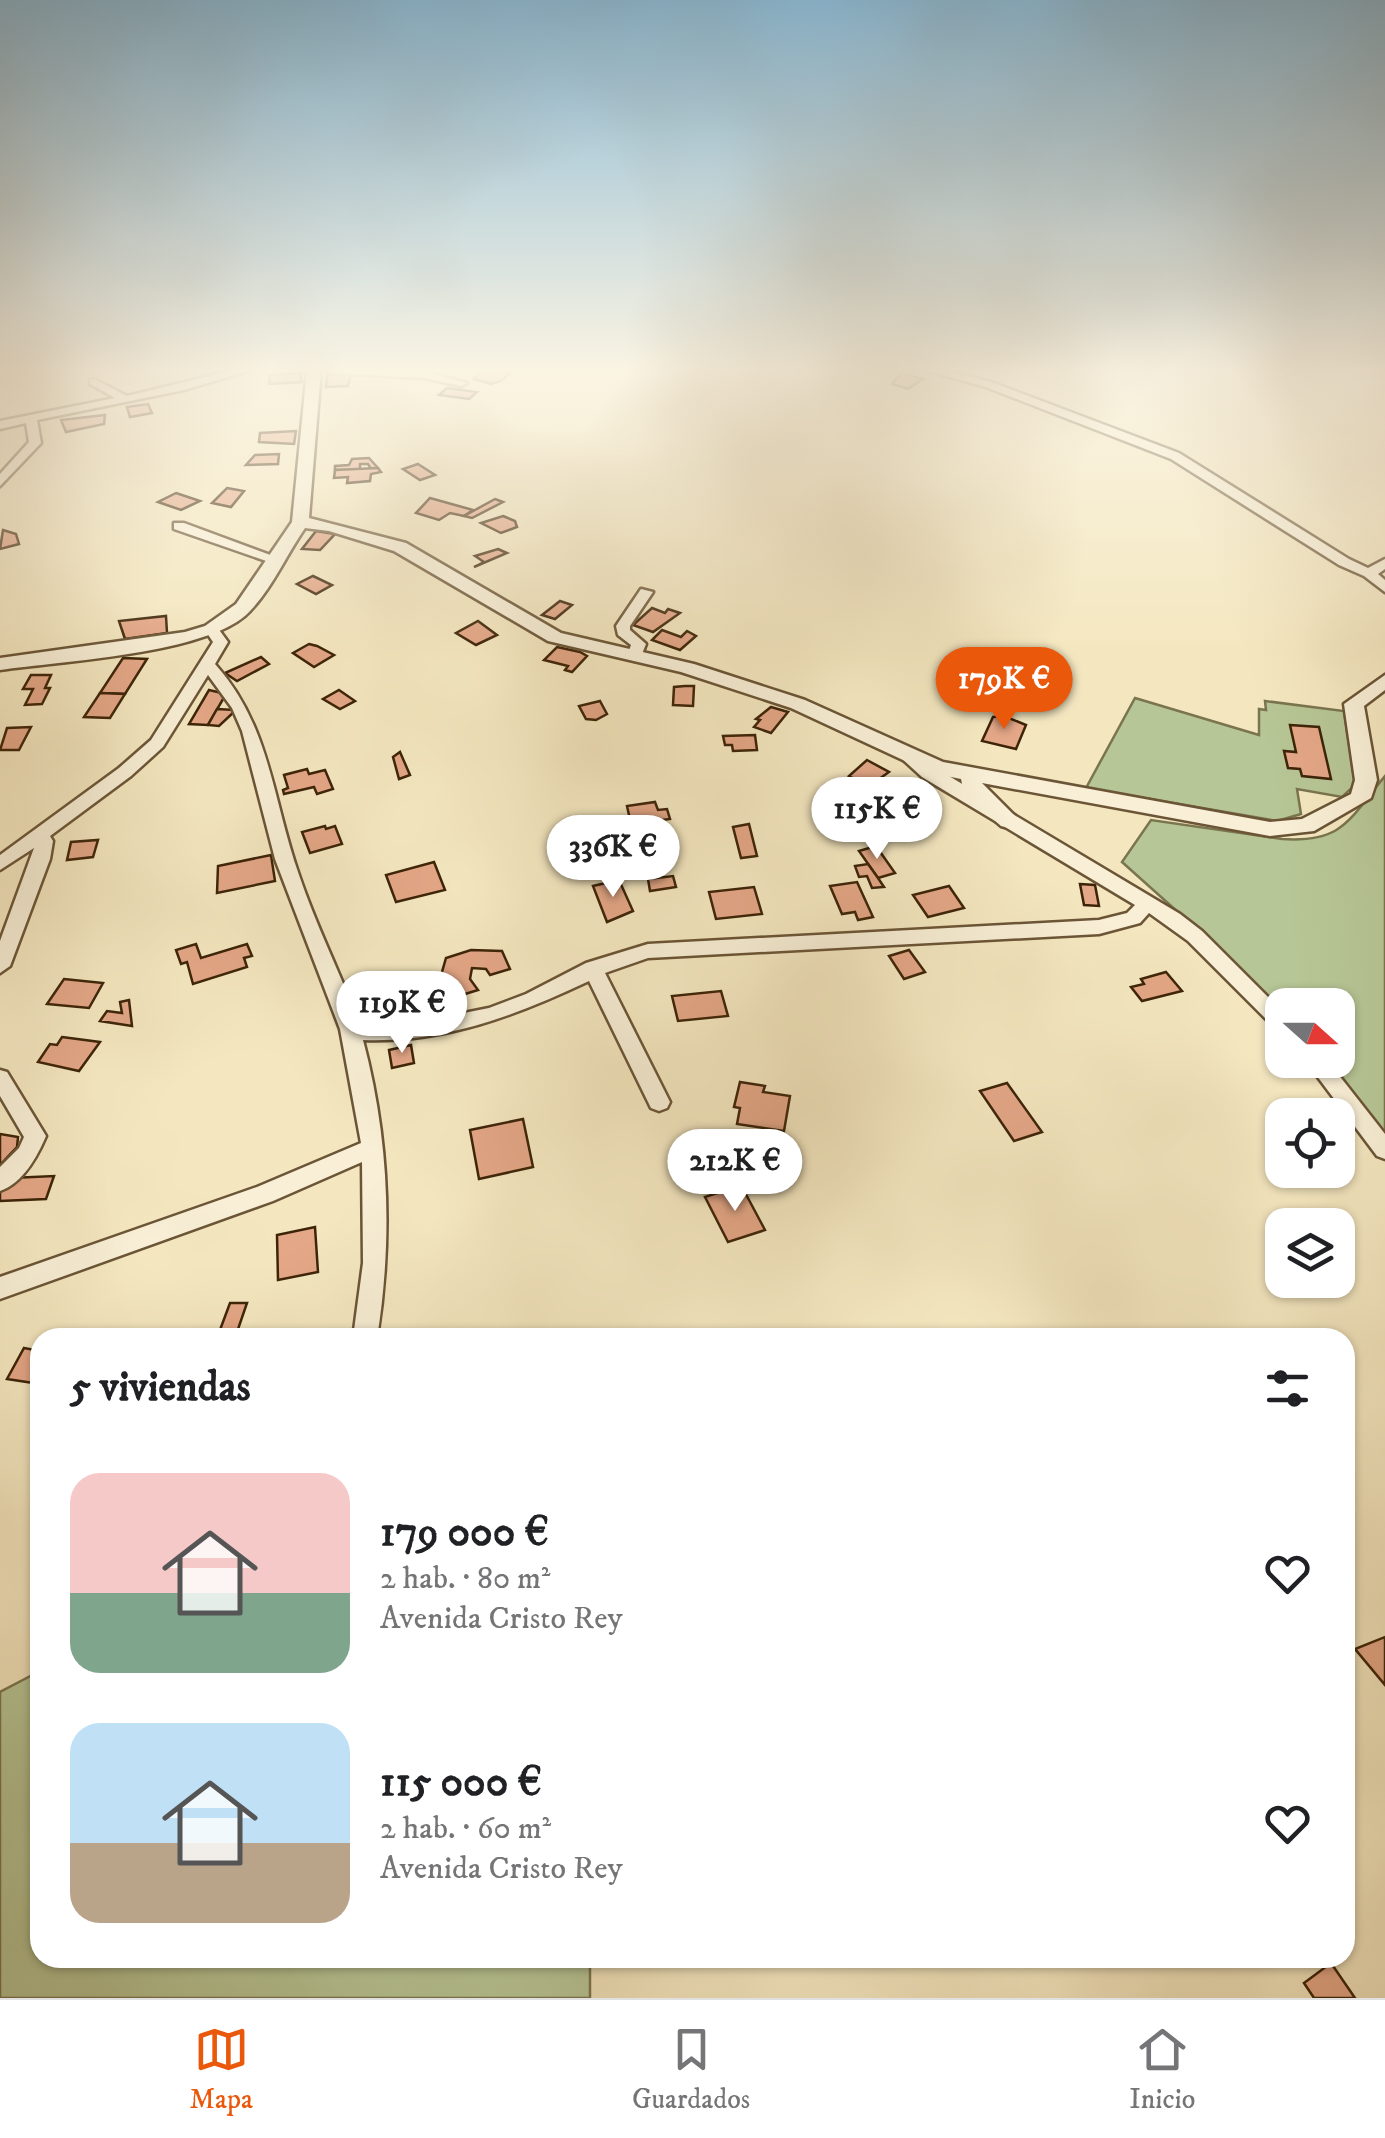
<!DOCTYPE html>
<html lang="es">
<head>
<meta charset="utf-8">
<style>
	:root { --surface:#fff; --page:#f6f6f6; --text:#202124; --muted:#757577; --line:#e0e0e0; --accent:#ea580c }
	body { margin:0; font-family:"IM FELL DW Pica",serif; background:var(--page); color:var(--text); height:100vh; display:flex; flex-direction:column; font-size:38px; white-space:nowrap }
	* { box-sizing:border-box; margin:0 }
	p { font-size:32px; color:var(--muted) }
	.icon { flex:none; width:55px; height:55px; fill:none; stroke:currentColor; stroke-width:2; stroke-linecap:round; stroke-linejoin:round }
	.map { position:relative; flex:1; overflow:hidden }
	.panel { position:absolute; left:30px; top:1328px; width:1325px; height:640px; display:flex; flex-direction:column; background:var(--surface); border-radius:30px; box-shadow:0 2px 8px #0004 }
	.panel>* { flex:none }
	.needle { width:65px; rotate:111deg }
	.tools { position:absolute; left:1265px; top:988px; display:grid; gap:20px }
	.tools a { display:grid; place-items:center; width:90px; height:90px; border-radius:20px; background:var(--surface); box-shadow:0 2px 8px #0004; font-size:50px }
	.price { position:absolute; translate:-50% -85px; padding:0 22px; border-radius:35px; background:#fff; color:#222; font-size:32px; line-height:65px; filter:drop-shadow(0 2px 5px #0008) }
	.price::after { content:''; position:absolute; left:50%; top:60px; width:30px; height:22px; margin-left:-15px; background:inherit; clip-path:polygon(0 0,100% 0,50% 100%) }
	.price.active { background:var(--accent); color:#fff }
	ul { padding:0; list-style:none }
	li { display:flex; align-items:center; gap:30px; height:250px; padding:0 40px }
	li span { display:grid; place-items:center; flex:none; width:280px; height:200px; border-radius:30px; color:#555 }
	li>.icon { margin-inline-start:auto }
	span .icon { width:120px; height:120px; fill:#fffc; stroke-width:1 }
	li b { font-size:42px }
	h2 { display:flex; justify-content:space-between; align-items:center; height:120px; padding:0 40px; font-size:42px }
	.tab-bar { display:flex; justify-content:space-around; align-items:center; height:140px; border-top:2px solid var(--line); background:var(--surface); font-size:28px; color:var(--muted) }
	.tab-bar a { display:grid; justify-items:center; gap:5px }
	.tab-bar .active { color:var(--accent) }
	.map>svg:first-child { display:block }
</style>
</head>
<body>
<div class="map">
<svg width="1385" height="1998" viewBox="0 0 1385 1998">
	<rect width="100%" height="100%" fill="#f4e7c0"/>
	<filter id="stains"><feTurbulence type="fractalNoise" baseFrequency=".002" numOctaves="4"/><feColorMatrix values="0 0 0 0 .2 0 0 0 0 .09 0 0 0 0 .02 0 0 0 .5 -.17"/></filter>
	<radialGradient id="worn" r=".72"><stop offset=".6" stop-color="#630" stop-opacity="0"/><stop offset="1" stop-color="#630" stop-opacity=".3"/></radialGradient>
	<g fill="#b7c696" stroke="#7a754f" stroke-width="2.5">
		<polygon points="1135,698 1259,735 1259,709 1266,710 1265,701 1344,711 1355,785 1342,797 1297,789 1301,814 1277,821 1086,788"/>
		<path d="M1385 776V1136L1324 1060H1338V1005H1282V1015L1199 931 1122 862 1151 820 1282 839C1344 843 1349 819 1385 776Z"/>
		<polygon points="40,1671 40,1958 590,1958 590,1998 0,1998 0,1692"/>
	</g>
	<g fill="#e4a787" stroke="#3d2408" stroke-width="2.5">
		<polygon points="482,370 496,370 511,372 501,381 491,384 474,379"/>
		<polygon points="343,372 351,374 348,386 326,387 327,375"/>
		<polygon points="301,373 301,382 269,384 270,375"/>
		<polygon points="902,373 923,379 908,389 892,384"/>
		<polygon points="447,388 477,392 469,399 439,395"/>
		<polygon points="148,404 152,413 130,417 127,407"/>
		<polygon points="105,415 104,424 66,432 61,420"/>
		<polygon points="296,431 294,444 259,442 260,433"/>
		<polygon points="279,454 278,464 246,465 255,455"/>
		<polygon points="369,458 378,468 371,469 368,464 360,464 360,470 335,470 335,466 349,465 352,459"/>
		<polygon points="418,464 435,475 420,480 403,469"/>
		<polygon points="378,468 381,472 371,474 370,481 347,483 348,477 334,478 335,470"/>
		<polygon points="227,488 244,491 231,507 212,503"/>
		<polygon points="176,493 200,501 181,510 158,502"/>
		<polygon points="430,498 473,510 464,516 450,513 439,520 416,513"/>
		<polygon points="495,499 503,502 472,518 464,516"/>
		<polygon points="503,516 515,521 517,527 501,533 481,523"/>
		<polygon points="3,530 16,534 19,544 0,549"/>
		<polygon points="316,531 335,534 320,550 302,549"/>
		<polygon points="498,549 507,553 474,567 484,562 475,556"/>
		<polygon points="313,576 332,585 316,594 297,584"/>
		<polygon points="560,601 572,605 555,619 542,615"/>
		<polygon points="652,608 665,613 668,609 680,613 653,632 633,625"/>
		<polygon points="166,616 167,633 125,639 119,621"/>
		<polygon points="478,621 497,635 476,645 456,633"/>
		<polygon points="662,630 681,637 687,631 696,636 680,650 652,640"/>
		<polygon points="309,644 317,646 334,655 314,667 293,653"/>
		<polygon points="557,647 580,652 587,656 572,672 565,670 568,666 544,660"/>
		<polygon points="261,657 269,664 237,681 225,673"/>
		<polygon points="123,658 147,659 125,694 100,693"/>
		<polygon points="31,675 51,675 45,688 50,688 42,704 25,705 33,689 23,689"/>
		<polygon points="685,686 694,686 693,706 673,705 674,687"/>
		<polygon points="209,690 226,694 208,725 189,724"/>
		<polygon points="339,690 355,701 340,709 323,699"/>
		<polygon points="100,693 125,694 110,718 84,717"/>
		<polygon points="600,701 607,714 596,720 586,719 579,706"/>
		<polygon points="771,707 788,712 771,733 754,727 760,720 756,719"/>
		<polygon points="217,709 236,710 219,726 208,725"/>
		<polygon points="1004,716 1026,725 1016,749 982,741 993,717"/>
		<polygon points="1290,725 1319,727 1331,779 1302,776 1300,769 1288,768 1284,751 1296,752"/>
		<polygon points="31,727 19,750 0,750 7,728"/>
		<polygon points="755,735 757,750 733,751 732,745 725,745 723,736"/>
		<polygon points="400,752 410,775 399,779 393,757"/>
		<polygon points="867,760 889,772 868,787 849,776"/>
		<polygon points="307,769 309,774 325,770 333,789 317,794 314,787 284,794 283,790 288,788 284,775"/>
		<polygon points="655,802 658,810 667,809 670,819 631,824 627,806"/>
		<polygon points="749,824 757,856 741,858 733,827"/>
		<polygon points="325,826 326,829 335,826 342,844 310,853 302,832"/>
		<polygon points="98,840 93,857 67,860 71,842"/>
		<polygon points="876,846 895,873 878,878 859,851"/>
		<polygon points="271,855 275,881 217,893 218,866"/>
		<polygon points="434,862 445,890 396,902 386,875"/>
		<polygon points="868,864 878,878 884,887 872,888 867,876 859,877 855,866"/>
		<polygon points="673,876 676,887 650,891 648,879"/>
		<polygon points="619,880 633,911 607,922 593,886"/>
		<polygon points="857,882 873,917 858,920 855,912 842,914 830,886"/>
		<polygon points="1080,884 1095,885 1099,906 1084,905"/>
		<polygon points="949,886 964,908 928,917 913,895"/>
		<polygon points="754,887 762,914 716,919 709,892"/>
		<polygon points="196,944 201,958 247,944 252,956 244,958 247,967 193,984 187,962 181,964 176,950"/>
		<polygon points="471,950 502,951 510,969 490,975 486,969 472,968 470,979 478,990 449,999 440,979 446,958"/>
		<polygon points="909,950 925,972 904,979 889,956"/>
		<polygon points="1166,972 1182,991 1142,1001 1131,987 1144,984 1141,979"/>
		<polygon points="64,979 103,983 89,1008 47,1004"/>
		<polygon points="721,991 728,1016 678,1021 672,996"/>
		<polygon points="129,1000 132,1026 100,1021 107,1011 122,1013 120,1002"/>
		<polygon points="62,1037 100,1042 79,1071 38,1062 50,1044 57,1045"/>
		<polygon points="411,1045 414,1063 392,1068 389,1050"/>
		<polygon points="740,1082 765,1086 763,1092 790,1096 784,1131 737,1124 740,1108 734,1107"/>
		<polygon points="1007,1083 1042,1132 1014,1141 980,1091"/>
		<polygon points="523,1119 533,1167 479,1179 470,1130"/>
		<polygon points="0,1134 18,1137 17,1147 0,1165"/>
		<polygon points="54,1176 46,1199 0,1201 0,1190 11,1178"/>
		<polygon points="741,1185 765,1230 728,1242 705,1197"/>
		<polygon points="315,1227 318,1272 278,1280 277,1235"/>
		<polygon points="230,1303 247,1303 235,1338 217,1338"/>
		<polygon points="24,1348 40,1351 40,1384 7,1379"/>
		<polygon points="1385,1637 1385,1685 1355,1649"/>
		<polygon points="1331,1963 1355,1998 1314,1998 1304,1983"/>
	</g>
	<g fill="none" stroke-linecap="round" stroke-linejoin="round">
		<g stroke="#6b5536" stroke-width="5">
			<g id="minor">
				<polygon points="234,370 251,370 184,390 37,420 41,443 0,486 0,474 29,442 26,423 0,429 0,421 115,398 90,384 90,380 94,379 127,396"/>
				<polygon points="325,370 425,372 467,383 461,386 425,378 331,373"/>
				<polygon points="925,370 943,370 994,383 1179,453 1349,559 1368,568 1385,559 1385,569 1378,574 1385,580 1385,592 1364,576 1339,565 1171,459 986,387"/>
				<polygon points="174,523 184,523 284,560 272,563 174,529"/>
				<polygon points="641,589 653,592 630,626 630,630 646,644 640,659 635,661 627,656 631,645 618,635 616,626"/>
				<path d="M212 626 217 627 228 642 215 664C271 727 272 799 299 875 316 926 341 974 359 1024L419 1022 489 1008 526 994 586 963 648 944 1099 920 1127 913 1135 905 922 777 899 756 907 751 1180 914 1202 931 1282 1011V1031L1275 1028 1188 941 1149 913 1140 923 1099 934 648 958 605 973 670 1102 667 1108 659 1111 651 1108 589 981C517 1015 445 1043 363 1040 389 1138 393 1238 377 1338H353L363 1263 362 1162 273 1201 0 1299V1277L257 1187 361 1143 340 1029 275 859 242 731 232 708 208 675 163 747 131 776 50 836 53 841 50 859 10 966 0 973V941L34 848 0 870V855L119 768 151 740 213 642 205 630Z"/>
				<polygon points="1305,1060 1327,1060 1385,1134 1385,1159 1377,1156"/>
				<path d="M0 1070 7 1072 46 1136C37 1157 23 1183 0 1191V1167L19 1148 24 1137 0 1096Z"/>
			</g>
		</g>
		<g stroke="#6b5536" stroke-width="5">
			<path id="tertiary" d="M307 370H321L309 518 406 543 561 633 694 664 805 700 943 762 1270 822 1302 819 1351 794 1355 780 1344 704 1385 675V690L1364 706 1377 780 1371 798 1314 831 1270 836 982 783 1020 821 1009 828 1001 826 964 793 961 779 931 773 791 708 681 672 548 641 394 551 329 531 305 528C287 554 272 588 250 611 211 654 60 661 0 670V658L185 632 205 626 236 604 292 522Z"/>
		</g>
		<use href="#minor" fill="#f8efd6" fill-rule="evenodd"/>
		<use href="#tertiary" fill="#f8efd6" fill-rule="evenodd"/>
	</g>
	<linearGradient id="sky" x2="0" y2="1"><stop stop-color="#89b8d4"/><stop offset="0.57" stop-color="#faf4e3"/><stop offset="1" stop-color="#faf4e3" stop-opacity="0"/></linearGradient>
	<rect width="1385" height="649" fill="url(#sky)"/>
	<rect width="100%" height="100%" filter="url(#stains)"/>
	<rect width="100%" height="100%" fill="url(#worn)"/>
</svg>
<div class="tools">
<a><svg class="needle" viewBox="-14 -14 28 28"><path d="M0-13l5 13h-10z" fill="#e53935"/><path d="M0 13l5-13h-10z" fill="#757577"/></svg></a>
<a><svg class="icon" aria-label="locate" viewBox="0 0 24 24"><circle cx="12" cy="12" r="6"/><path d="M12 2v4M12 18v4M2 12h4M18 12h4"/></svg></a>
<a><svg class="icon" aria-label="layers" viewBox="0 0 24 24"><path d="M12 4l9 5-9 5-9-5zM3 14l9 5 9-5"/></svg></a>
</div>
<b class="price active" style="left:1004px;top:732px">179K €</b>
<b class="price" style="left:877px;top:862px">115K €</b>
<b class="price" style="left:613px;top:900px">336K €</b>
<b class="price" style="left:402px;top:1056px">119K €</b>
<b class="price" style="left:735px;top:1214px">212K €</b>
<section class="panel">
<h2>5 viviendas<svg class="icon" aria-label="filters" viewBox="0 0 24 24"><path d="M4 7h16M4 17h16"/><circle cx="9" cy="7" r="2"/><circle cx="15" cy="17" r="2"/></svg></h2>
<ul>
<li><span style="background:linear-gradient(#f6c9c9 60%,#7fa58c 0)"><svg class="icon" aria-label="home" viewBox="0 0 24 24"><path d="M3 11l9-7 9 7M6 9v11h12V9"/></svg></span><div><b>179 000 €</b><p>2 hab. · 80 m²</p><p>Avenida Cristo Rey</p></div><svg class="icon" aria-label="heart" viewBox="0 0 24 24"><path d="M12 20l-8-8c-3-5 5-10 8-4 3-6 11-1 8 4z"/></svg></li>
<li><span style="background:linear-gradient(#bfe0f5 60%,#b9a48a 0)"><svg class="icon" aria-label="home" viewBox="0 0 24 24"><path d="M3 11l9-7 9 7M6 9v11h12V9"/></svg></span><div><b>115 000 €</b><p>2 hab. · 60 m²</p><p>Avenida Cristo Rey</p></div><svg class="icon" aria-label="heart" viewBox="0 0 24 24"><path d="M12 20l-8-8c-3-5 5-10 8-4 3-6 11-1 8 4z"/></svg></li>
</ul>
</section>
</div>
<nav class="tab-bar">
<a class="active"><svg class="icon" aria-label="map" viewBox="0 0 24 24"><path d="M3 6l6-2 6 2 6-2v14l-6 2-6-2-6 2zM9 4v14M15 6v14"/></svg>Mapa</a>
<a><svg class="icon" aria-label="saved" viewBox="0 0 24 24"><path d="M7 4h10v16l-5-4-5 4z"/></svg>Guardados</a>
<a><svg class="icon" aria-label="home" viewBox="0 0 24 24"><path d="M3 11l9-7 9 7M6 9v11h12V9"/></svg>Inicio</a>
</nav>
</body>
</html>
